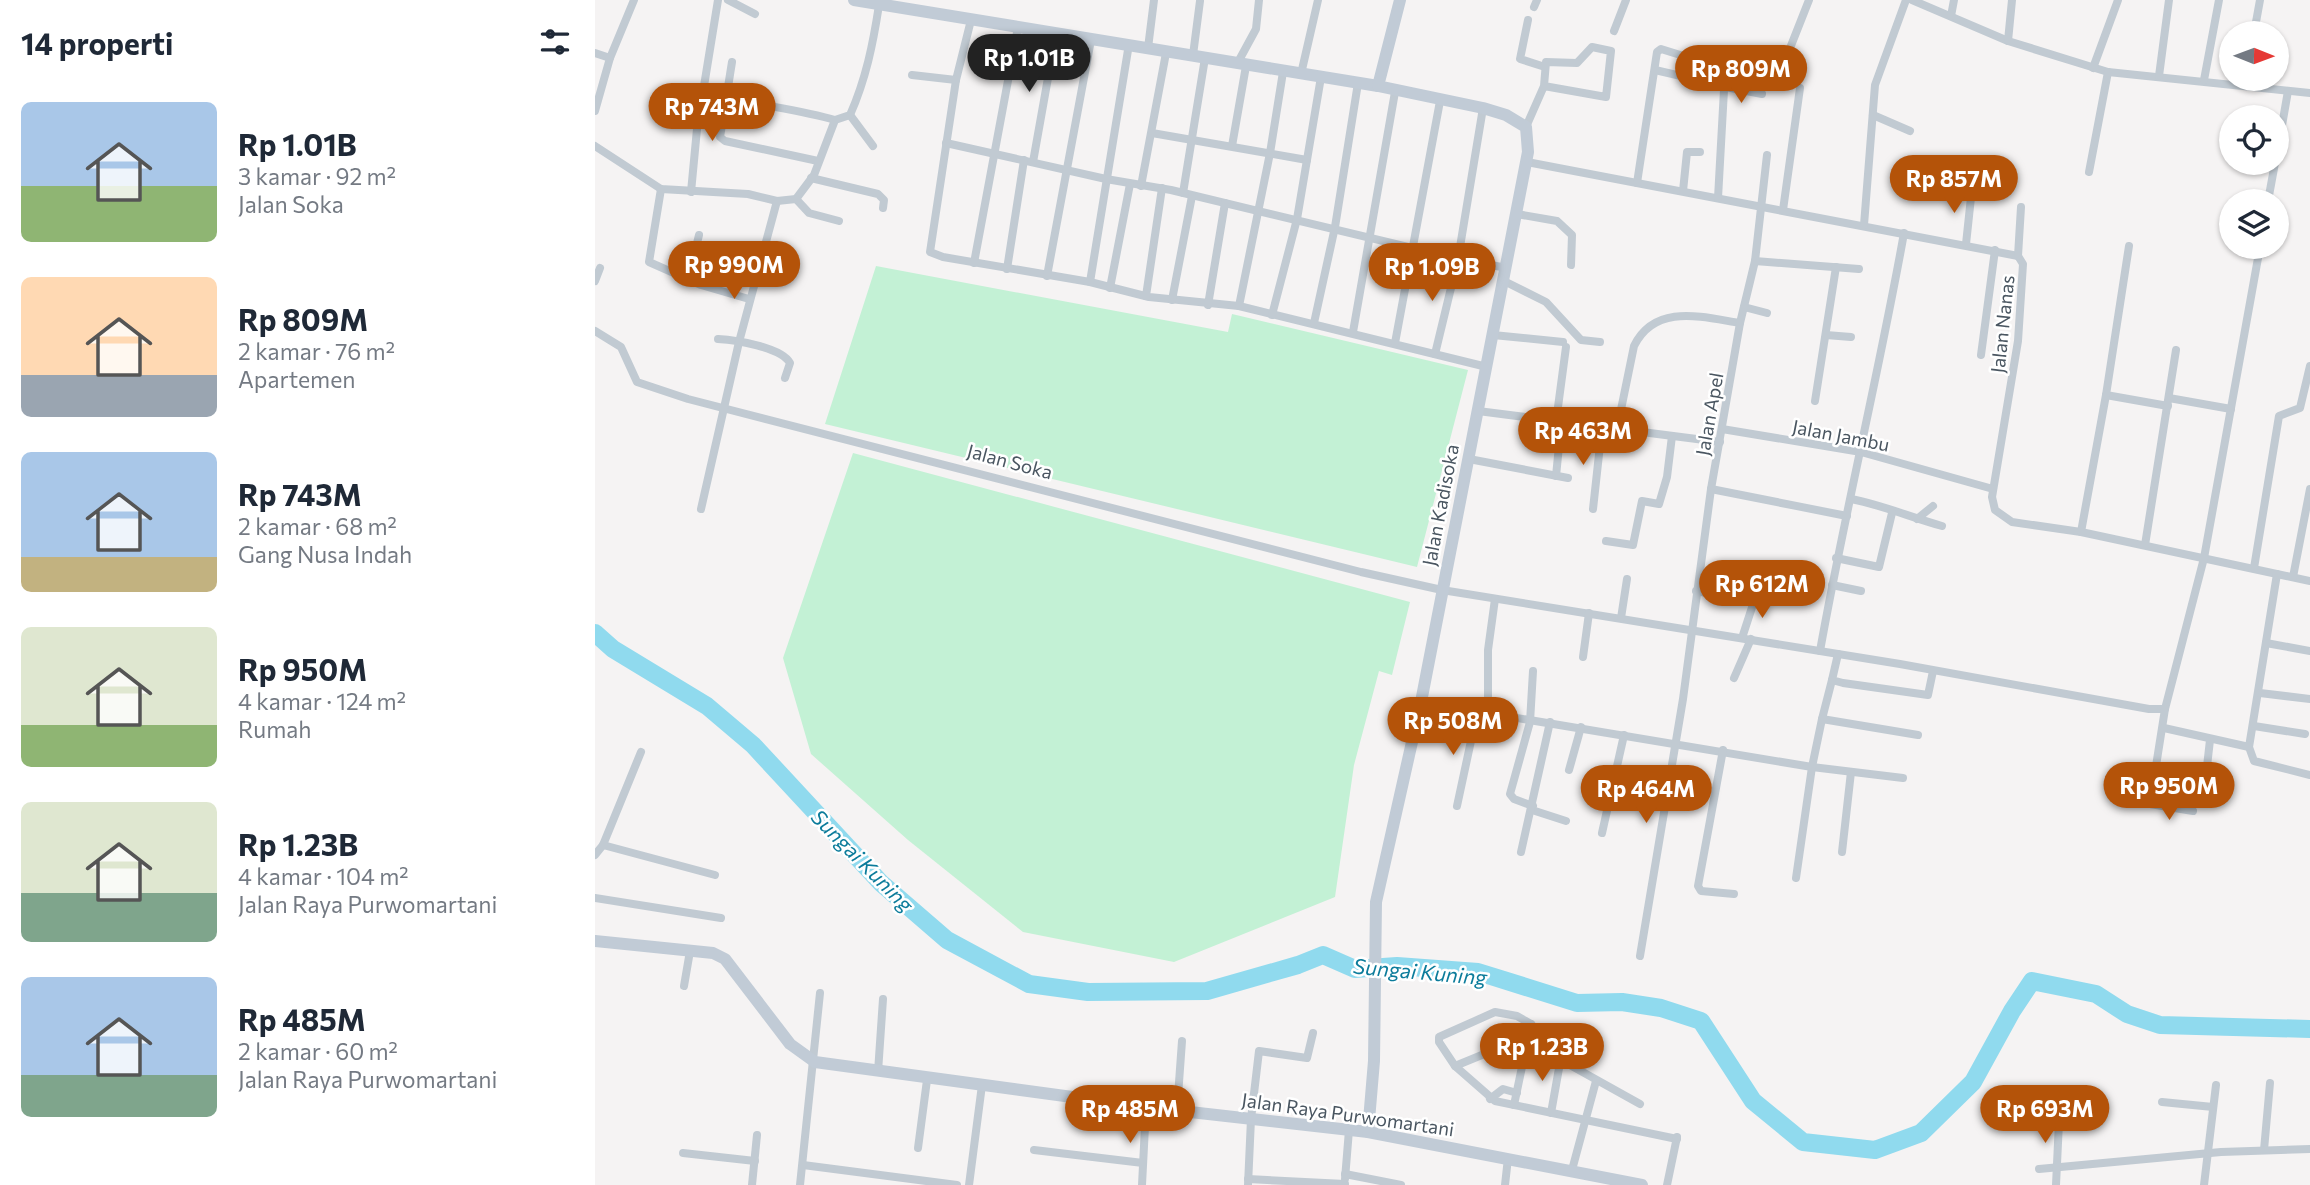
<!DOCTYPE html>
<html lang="id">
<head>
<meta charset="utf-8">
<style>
	:root { --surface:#fff; --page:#f2f2f3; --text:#1f2937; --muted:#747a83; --accent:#b45309 }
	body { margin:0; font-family:Commissioner,sans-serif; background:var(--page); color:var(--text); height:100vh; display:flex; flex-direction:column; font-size:26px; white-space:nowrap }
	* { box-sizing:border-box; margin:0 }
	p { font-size:23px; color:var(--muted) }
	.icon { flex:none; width:38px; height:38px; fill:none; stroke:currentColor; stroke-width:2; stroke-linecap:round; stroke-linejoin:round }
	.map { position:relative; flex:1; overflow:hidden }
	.drawer { display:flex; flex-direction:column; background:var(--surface); width:595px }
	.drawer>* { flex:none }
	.needle { width:46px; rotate:91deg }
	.buttons { position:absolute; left:1624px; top:21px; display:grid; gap:14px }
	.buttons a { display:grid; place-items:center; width:70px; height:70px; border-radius:50%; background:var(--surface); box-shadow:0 2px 5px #0004; font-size:35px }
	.price { position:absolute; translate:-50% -60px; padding:0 16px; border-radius:24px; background:var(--accent); color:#fff; font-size:23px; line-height:46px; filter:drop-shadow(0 2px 4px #0008) }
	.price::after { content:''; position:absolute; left:50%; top:42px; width:21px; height:16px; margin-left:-10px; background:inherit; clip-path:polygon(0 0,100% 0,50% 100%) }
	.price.active { background:#222; color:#fff }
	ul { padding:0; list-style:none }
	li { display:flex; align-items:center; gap:21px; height:175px; padding:0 21px }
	li span { display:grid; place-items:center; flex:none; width:196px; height:140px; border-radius:10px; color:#555 }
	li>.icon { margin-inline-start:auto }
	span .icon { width:84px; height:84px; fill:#fffc; stroke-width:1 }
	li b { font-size:30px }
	h2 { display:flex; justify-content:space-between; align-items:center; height:84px; padding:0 21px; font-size:30px }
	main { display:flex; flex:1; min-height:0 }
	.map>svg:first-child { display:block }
</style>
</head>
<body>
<main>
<section class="drawer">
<h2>14 properti<svg class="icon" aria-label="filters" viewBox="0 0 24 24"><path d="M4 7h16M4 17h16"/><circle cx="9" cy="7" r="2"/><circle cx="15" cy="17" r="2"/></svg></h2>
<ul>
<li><span style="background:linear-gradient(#a9c7e8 60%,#8fb573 0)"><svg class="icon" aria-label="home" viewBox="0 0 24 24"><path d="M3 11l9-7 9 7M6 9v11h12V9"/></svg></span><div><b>Rp 1.01B</b><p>3 kamar · 92 m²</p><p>Jalan Soka</p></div></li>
<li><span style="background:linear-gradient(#ffd9b3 70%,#9aa5b1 0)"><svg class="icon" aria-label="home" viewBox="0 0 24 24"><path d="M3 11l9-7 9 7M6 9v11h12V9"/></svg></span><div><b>Rp 809M</b><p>2 kamar · 76 m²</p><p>Apartemen</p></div></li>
<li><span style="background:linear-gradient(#a9c7e8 75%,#c2b280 0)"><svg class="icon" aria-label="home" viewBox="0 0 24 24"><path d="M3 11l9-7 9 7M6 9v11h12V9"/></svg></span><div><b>Rp 743M</b><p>2 kamar · 68 m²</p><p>Gang Nusa Indah</p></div></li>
<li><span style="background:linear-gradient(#dfe7d0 70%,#8fb573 0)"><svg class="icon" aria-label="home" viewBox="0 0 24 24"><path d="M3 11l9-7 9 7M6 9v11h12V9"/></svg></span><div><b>Rp 950M</b><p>4 kamar · 124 m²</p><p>Rumah</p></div></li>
<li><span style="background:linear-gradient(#dfe7d0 65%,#7fa58c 0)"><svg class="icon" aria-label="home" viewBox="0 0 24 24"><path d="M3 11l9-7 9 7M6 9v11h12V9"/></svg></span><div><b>Rp 1.23B</b><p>4 kamar · 104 m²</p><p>Jalan Raya Purwomartani</p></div></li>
<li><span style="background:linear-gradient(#a9c7e8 70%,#7fa58c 0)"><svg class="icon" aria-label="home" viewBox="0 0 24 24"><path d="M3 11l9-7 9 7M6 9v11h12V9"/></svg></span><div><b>Rp 485M</b><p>2 kamar · 60 m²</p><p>Jalan Raya Purwomartani</p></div></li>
</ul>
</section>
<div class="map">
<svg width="1715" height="1185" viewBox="0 0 1715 1185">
	<rect width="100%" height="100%" fill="#f5f3f3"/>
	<g fill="#c3f1d5">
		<polygon points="281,266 633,332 637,314 873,370 822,567 230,424"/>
		<polygon points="258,453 815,602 797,675 784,671 759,765 740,897 579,962 428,932 313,840 216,754 188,658"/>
	</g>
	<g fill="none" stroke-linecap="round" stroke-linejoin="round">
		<polyline stroke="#90daee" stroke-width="18" points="0,633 18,649 112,706 158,745 286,883 352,940 434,984 493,992 612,991 703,965 728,955 760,969 802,966 883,972 982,1003 1027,1002 1066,1008 1106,1021 1158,1101 1208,1142 1280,1150 1326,1133 1378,1082 1417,1011 1437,981 1501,994 1532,1014 1565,1025 1715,1029"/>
		<g stroke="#c1cad2" stroke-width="8">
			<polyline points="133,0 160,14"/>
			<polyline points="1317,0 1413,41 1513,72 1715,93"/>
			<polyline points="939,7 942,0"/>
			<polyline points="1356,16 1359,0"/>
			<polyline points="376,20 361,80 335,252 348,257 495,282 554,297 644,306 675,153 688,72"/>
			<polyline points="933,20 925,59 950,67"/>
			<polyline points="1019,31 1031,0"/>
			<polyline points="1659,33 1665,0"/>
			<polyline points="1413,41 1417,0"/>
			<polyline points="553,48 559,0"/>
			<polyline points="0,53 15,58"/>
			<polyline points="598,55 605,1"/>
			<polyline points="137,62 125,137 130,141 223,161"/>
			<polyline points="642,64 661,29 664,0"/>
			<polyline points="1498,68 1523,0"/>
			<polyline points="1060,70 1112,82"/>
			<polyline points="1186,71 1214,0"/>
			<polyline points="706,74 723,0"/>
			<polyline points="317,75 361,80"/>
			<polyline points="1564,76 1574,0"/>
			<polyline points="1609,80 1624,0"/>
			<polyline points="1131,87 1167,94"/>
			<path d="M108 90C151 105 196 107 240 120"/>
			<polyline points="0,111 15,58 39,0"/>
			<polyline points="255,115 278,146"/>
			<polyline points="1278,115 1315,131"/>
			<polyline points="931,127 949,86 951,62 982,63 997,47 1016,51 1011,97 949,86"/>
			<polyline points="557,133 712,160"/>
			<polyline points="351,143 511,179 576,190 863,259 912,268"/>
			<path d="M0 146 66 189 153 194 182 201 201 199 219 175 240 120 255 115C271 79 278 44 284 5"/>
			<polyline points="637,146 651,66"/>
			<polyline points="1682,154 1693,91"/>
			<polyline points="438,162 461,33"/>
			<polyline points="932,162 1423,256 1428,264 1423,341 1397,497 1400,510 1417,522 1486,532 1715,581"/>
			<polyline points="1494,172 1513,72"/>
			<polyline points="216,178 283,194 289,200 288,208"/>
			<polyline points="1042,183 1062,52 1066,49 1124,67 1130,72 1123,198"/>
			<polyline points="546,186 571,53"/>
			<polyline points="66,189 54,262 106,285 154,299"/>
			<polyline points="1088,191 1092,152 1105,152"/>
			<polyline points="96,192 102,129 123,0"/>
			<polyline points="588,193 610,58"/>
			<polyline points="201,199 214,213 244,221"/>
			<polyline points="1673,201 1680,163"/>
			<polyline points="1188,210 1205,88"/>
			<polyline points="922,214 962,221 977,235 976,265"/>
			<polyline points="1269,225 1280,85 1311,0"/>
			<polyline points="1371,244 1377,188"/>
			<polyline points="1423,256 1426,207"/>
			<polyline points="1160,261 1264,269"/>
			<polyline points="379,263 423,27"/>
			<polyline points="412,269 429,160"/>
			<polyline points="452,276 496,40"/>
			<polyline points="93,280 104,235"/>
			<polyline points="0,281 5,268"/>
			<polyline points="909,281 951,302 986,340 1005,342"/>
			<polyline points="495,282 534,44"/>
			<polyline points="515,288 535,184"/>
			<polyline points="551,296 567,188"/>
			<polyline points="577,300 597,196"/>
			<polyline points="613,305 630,203"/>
			<polyline points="644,306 892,367"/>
			<polyline points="1149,307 1172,313"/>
			<polyline points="677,315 702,219 726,77"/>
			<polyline points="719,323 740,227 763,83"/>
			<polyline points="0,331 26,347 42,382 93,399 766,572 847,590 1305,664 1554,709 1570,709 1609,558 1665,247"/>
			<polyline points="758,332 800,92"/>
			<polyline points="898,335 968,342"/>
			<polyline points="1231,335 1256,337"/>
			<path d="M123 339C140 340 186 347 195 363L190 378"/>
			<polyline points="800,343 845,101"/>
			<polyline points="840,354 863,259 888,108"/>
			<polyline points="1386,355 1400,250"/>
			<polyline points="1511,395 1573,406"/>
			<polyline points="1574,398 1636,409"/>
			<polyline points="1220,401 1241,267"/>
			<polyline points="883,411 1125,442"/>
			<polyline points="961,422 971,347"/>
			<path d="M1022 429 1039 346C1060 303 1107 317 1145 323"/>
			<polyline points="1127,429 1266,452 1398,489"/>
			<polyline points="874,459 973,478"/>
			<polyline points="961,476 964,446 973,423"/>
			<polyline points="1116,489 1252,516"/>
			<path d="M1256 499C1287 505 1315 517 1347 526"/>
			<polyline points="106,509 144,342 182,201"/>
			<polyline points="998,509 1007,427"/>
			<polyline points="1322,519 1338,506"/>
			<polyline points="1486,532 1511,395 1534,246"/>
			<polyline points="1011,541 1038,545 1047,501 1064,504 1072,477 1077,436"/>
			<polyline points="1550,545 1581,350"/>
			<polyline points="1241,558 1284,567 1297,513"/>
			<polyline points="1659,568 1684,416 1705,408 1715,366"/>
			<polyline points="1682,574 1654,747 1659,761 1715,775"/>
			<polyline points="1698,577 1715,489"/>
			<polyline points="1237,585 1266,591"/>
			<polyline points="1101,591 1139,598 1141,592 1159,596"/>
			<polyline points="1026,618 1032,579"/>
			<polyline points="1147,638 1162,592 1180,591"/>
			<polyline points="1671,643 1715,651"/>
			<path d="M1225 651C1250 511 1284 373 1309 233"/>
			<polyline points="1243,654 1237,680 1248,683 1333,695 1338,671"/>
			<polyline points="988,657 994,613"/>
			<polyline points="1139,678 1156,639"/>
			<polyline points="1665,693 1715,699"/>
			<polyline points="826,702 1217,767 1308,778"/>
			<polyline points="1570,709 1555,804 1598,811"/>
			<polyline points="893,714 893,650 900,599"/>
			<polyline points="1227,719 1237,680"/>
			<polyline points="1659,726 1710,734"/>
			<polyline points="1569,728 1654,747"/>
			<polyline points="1128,750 1103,886 1106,891 1139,894"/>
			<polyline points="974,770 986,727"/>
			<polyline points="1610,784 1615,740"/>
			<polyline points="862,806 882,713"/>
			<polyline points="938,806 919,799 915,794 935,722 938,671"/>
			<polyline points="937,810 971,821"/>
			<polyline points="1007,833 1029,735"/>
			<polyline points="8,845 120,875"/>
			<polyline points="926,852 955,722"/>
			<polyline points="1247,852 1256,772"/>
			<polyline points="0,855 8,845 46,752"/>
			<polyline points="1201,878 1217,767 1227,719 1323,735"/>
			<polyline points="0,898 126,918"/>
			<polyline points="1045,956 1088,699 1116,489 1145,323 1160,261 1172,155"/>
			<polyline points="89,986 95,951"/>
			<polyline points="860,1066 933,1036"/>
			<polyline points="283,1072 288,999"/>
			<polyline points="895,1099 908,1089 922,1093"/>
			<polyline points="1567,1102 1618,1107"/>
			<polyline points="1045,1104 975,1065 936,1024 922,1016 900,1012 844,1037 844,1042 860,1066 900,1101 1082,1139"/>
			<polyline points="919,1105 936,1024"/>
			<polyline points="582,1110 587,1041"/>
			<polyline points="956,1113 966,1057"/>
			<polyline points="323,1148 332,1080"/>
			<polyline points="439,1150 548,1163"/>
			<polyline points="1669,1150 1675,1083"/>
			<polyline points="88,1153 160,1161"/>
			<polyline points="208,1165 362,1185"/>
			<polyline points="1444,1169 1626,1152 1715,1149"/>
			<polyline points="977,1170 1001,1081"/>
			<polyline points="750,1174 806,1185"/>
			<polyline points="653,1179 750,1184"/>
			<polyline points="750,1179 754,1130"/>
			<polyline points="157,1185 162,1135"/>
			<polyline points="205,1185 225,993"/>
			<polyline points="374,1185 387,1085"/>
			<polyline points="547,1185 551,1107"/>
			<polyline points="653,1185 656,1119 664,1051 712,1058 718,1033"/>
			<polyline points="910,1185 913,1158"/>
			<polyline points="1072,1185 1082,1137"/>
			<polyline points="1461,1185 1464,1122"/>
			<polyline points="1609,1185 1621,1085"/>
		</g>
		<g stroke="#c1cbd6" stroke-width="12">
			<polyline points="259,0 783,86"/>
			<polyline points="0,941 118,953 130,959 195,1044 220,1062 551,1107 773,1132 1047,1185"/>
			<polyline points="773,1132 779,1061 781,902 826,702 933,152 931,127 911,115 888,108 783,86 805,0"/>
		</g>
	</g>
	<g text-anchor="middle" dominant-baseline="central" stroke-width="5" stroke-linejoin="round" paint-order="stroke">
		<g font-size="19" fill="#4a5661" stroke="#fff">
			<text transform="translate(1407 324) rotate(-84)">Jalan Nanas</text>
			<text transform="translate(1114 414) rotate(-80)">Jalan Apel</text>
			<text transform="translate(1246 435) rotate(11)">Jalan Jambu</text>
			<text transform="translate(415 461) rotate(15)">Jalan Soka</text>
			<text transform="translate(845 505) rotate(-79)">Jalan Kadisoka</text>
			<text transform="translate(753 1114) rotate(8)">Jalan Raya Purwomartani</text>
		</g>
		<g font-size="21" font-style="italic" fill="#0c7c9b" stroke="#fff">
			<text transform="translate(268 860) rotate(45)">Sungai Kuning</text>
			<text transform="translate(825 971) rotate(5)">Sungai Kuning</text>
		</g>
	</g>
</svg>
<div class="buttons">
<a><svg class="needle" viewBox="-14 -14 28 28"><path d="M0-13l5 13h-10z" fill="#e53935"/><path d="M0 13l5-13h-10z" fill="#747a83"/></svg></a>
<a><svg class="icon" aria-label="locate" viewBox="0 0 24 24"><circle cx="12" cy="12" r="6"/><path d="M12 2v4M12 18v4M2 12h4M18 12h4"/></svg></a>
<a><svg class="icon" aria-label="layers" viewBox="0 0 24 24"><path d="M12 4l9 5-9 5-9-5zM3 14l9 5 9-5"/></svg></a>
</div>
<b class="price active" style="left:434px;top:94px">Rp 1.01B</b>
<b class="price" style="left:1146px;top:105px">Rp 809M</b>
<b class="price" style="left:117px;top:143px">Rp 743M</b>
<b class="price" style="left:1359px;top:215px">Rp 857M</b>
<b class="price" style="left:139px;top:301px">Rp 990M</b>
<b class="price" style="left:837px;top:303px">Rp 1.09B</b>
<b class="price" style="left:988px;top:467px">Rp 463M</b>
<b class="price" style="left:1167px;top:620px">Rp 612M</b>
<b class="price" style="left:858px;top:757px">Rp 508M</b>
<b class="price" style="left:1574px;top:822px">Rp 950M</b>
<b class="price" style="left:1051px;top:825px">Rp 464M</b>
<b class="price" style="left:947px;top:1083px">Rp 1.23B</b>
<b class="price" style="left:535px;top:1145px">Rp 485M</b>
<b class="price" style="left:1450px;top:1145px">Rp 693M</b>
</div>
</main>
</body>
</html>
